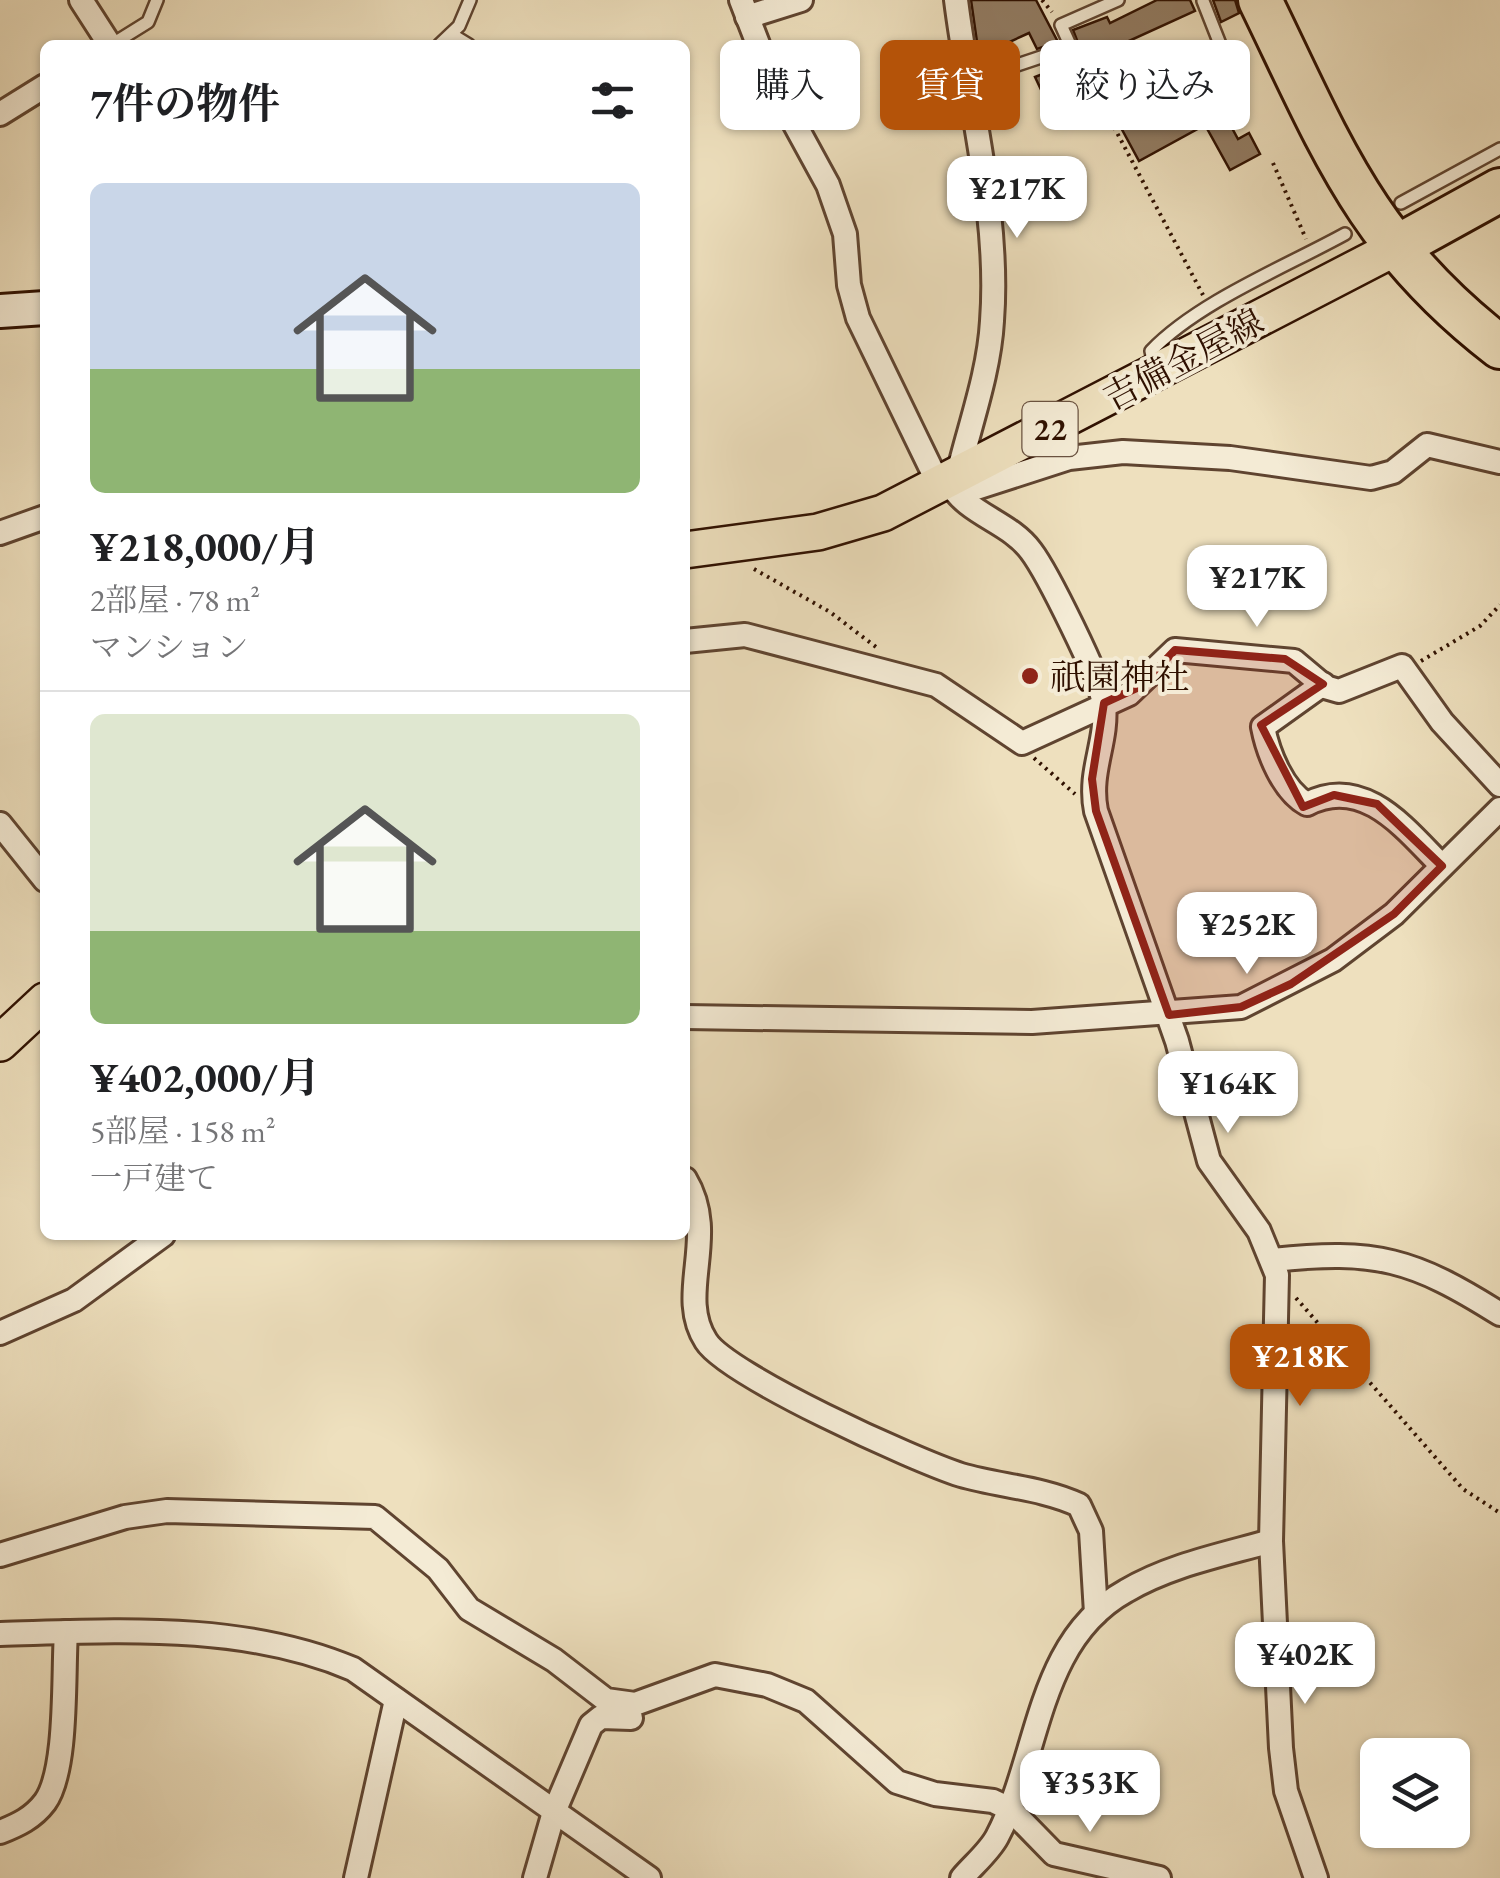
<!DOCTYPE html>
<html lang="ja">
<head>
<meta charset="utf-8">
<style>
	:root { --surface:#fff; --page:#f2f2f2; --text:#202124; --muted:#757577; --line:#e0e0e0; --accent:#b45309 }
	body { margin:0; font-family:"EB Garamond","Noto Serif JP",serif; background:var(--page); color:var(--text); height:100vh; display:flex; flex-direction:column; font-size:38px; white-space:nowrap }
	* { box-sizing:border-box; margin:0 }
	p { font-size:32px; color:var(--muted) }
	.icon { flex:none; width:55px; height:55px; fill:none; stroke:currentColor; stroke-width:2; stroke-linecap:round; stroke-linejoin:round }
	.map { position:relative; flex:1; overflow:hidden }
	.panel { position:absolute; left:40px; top:40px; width:650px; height:1200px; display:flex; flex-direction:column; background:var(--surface); border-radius:15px; box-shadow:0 2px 8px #0004 }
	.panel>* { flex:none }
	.banner { position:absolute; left:720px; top:40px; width:630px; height:90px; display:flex; gap:20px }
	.buttons { position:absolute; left:1360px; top:1738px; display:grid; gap:20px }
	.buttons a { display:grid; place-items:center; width:110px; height:110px; border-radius:15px; background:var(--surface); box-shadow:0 2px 8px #0004; font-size:50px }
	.price { position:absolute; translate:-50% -85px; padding:0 22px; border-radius:20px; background:#fff; color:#222; font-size:32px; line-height:65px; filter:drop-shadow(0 2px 5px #0008) }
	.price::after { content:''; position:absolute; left:50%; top:60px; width:30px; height:22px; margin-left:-15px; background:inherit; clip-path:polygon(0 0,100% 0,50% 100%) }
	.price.on { background:var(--accent); color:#fff }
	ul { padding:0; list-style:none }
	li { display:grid; align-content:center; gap:20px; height:530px; padding:0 50px }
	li+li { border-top:2px solid var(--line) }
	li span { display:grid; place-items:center; height:310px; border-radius:15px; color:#555 }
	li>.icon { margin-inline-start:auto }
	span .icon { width:180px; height:180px; fill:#fffc; stroke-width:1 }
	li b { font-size:42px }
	h2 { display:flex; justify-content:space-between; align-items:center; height:120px; padding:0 50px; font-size:42px }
	.chip { padding:0 35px; border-radius:15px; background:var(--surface); box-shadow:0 2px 8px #0004; font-size:35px; line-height:90px }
	.chip.on { background:var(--accent); color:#fff }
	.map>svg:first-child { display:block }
</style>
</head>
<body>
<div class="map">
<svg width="1500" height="1878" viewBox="0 0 1500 1878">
	<rect width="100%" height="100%" fill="#eee0be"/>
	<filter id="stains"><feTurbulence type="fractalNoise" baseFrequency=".002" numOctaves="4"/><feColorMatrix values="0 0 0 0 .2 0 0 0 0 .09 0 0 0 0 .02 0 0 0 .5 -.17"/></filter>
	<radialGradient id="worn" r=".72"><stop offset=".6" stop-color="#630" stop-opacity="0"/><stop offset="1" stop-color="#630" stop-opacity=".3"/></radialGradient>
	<g fill="#927c63" stroke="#2f1000" stroke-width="2.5">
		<polygon points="971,0 1036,0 1058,42 1037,49 1029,33 979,56"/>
		<polygon points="1157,0 1190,0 1195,11 1085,61 1073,30 1107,17 1110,23"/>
		<polygon points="1213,0 1235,0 1239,13 1221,22"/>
		<polygon points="1055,69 1060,81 1078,75 1087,96 1051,111 1035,77"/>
		<polygon points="1202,73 1238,139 1249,133 1260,154 1230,170 1205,125 1139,161 1112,111 1145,93 1150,102"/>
	</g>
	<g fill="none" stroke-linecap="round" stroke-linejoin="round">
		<g stroke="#5f4430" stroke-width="16">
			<g id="lane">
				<polyline points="1203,1 1229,67"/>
				<polyline points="451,34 469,45"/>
				<polyline points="111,45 148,22 157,0"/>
				<polyline points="439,45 459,26 470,0"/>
				<polyline points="966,77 984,76 1071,47 1061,25 1118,0"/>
				<polyline points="1401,203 1500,149"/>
				<path d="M1155 369 1151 351C1198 302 1285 267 1345 234"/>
			</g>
		</g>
		<g stroke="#5f4430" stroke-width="28">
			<g id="street">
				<polyline points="81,0 110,45"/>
				<polyline points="741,0 775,88 828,185 845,234 849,285 858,318 940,487"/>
				<path d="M956 0C969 105 1000 215 992 321 989 374 969 427 957 478"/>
				<polyline points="747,17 801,0"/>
				<polyline points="0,114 45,86"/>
				<path d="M949 482C967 515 1009 521 1031 551 1047 572 1101 680 1104 704 1108 742 1088 771 1096 811L1177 1041 1209 1161 1259 1231 1277 1275 1271 1541 1281 1748 1286 1791 1316 1878"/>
				<polyline points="953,489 973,489 1069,458 1123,452 1230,458 1371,478 1393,472 1427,445 1500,462"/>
				<polyline points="0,533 45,517"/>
				<polyline points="685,641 745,635 936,685 1022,743 1129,694 1175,650 1294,661 1325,687 1339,691 1402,666 1442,722 1500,785"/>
				<path d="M1323 684 1263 727C1268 753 1283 791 1307 804 1364 774 1406 830 1442 866"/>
				<polyline points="0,824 45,880"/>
				<polyline points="685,1017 1032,1022 1241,1007 1333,960 1394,914 1500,809"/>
				<path d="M685 1179C720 1237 675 1293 706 1341 727 1375 916 1461 961 1475 999 1486 1043 1488 1079 1505L1091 1531 1096 1613"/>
				<path d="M1273 1260C1376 1249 1413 1259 1500 1314"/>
				<polyline points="0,1333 74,1300 163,1235"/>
				<polyline points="0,1555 125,1517 167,1511 375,1517 438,1569 469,1609 554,1660 606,1700 635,1704 715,1675 767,1685 806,1701 897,1782 935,1794 993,1801 1010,1809 1054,1854 1159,1878"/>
				<path d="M0 1634C117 1631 242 1622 353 1669L649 1878"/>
				<path d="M0 1832C18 1825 33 1818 45 1802 68 1770 63 1674 66 1632"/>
				<polyline points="356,1878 396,1700"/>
				<polyline points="535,1878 554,1812 591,1725 601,1717 631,1718"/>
				<path d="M962 1878C973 1865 989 1852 997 1837 1040 1756 1036 1641 1126 1591 1170 1565 1222 1555 1271 1541"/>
			</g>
		</g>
		<g stroke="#2f1000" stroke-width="38">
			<polyline id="secondary" points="0,311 45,308"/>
		</g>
		<g stroke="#2f1000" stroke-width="40">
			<g id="primary">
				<polyline points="685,550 818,532 883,513 1395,248"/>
				<polyline points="0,1043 45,1001"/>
			</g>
		</g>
		<g stroke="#2f1000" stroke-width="48">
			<g id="highway">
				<path d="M1260 0C1331 146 1366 244 1500 347"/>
				<polyline points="1395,248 1500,190"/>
			</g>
		</g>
		<g stroke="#2f1000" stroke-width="4" stroke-dasharray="2.5 5" stroke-linecap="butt">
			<polyline points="1042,0 1052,12"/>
			<polyline points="1079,61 1203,295"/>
			<polyline points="1273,163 1306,239"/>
			<polyline points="754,569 830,612 876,647"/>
			<polyline points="1421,661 1480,626 1500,605"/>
			<polyline points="1034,758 1075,794"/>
			<polyline points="1296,1298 1463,1489 1500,1513"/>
		</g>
		<use href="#lane" stroke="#f4ebd5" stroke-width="11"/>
		<use href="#street" stroke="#f4ebd5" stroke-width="22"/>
		<use href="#secondary" stroke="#f4ebd5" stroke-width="32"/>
		<use href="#primary" stroke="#eee0be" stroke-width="35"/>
		<use href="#highway" stroke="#eee0be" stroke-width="42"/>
	</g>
	<path fill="#8f2418" fill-opacity="0.2" stroke="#8f2418" stroke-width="8" stroke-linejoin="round" d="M1175 650 1285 659 1323 684 1261 725 1303 807 1334 795 1377 804 1442 866 1394 914 1291 984 1241 1007 1169 1015 1096 811 1092 779 1104 703 1141 686Z"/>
	<circle fill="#8f2418" stroke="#f4ebd5" stroke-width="4" cx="1030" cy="676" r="10"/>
	<g text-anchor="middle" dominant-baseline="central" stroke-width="8" stroke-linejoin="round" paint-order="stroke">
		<rect fill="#f4ebd5" stroke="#6a5240" stroke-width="2.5" x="1022.5" y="402" width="55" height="54" rx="8"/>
		<g font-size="32" font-weight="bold" fill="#2f1000">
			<text x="1050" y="429">22</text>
		</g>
		<g font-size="35" fill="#2f1000" stroke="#f4ebd5">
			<text transform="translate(1183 359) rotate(-28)">吉備金屋線</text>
		</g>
		<g font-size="35" fill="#2f1000" stroke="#f4ebd5" text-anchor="start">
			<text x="1050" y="676">祇園神社</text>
		</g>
	</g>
	<rect width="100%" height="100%" filter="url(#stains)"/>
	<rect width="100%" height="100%" fill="url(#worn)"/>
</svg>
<div class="buttons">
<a><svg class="icon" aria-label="layers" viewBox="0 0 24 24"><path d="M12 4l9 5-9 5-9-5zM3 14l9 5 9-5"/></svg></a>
</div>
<b class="price" style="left:1017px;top:241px">¥217K</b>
<b class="price" style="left:1257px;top:630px">¥217K</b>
<b class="price" style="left:1247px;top:977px">¥252K</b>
<b class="price" style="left:1228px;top:1136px">¥164K</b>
<b class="price on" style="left:1300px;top:1409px">¥218K</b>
<b class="price" style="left:1305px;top:1707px">¥402K</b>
<b class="price" style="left:1090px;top:1835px">¥353K</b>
<div class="banner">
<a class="chip">購入</a>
<a class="chip on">賃貸</a>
<a class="chip">絞り込み</a>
</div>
<section class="panel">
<h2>7件の物件<svg class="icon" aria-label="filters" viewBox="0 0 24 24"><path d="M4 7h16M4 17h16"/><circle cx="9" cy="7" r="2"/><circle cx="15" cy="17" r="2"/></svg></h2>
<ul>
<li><span style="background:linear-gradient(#c9d6e8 60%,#8fb573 0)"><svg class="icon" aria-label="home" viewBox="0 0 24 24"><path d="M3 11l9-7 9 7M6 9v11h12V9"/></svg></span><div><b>¥218,000/月</b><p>2部屋 · 78 m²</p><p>マンション</p></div></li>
<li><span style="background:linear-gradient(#dfe7d0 70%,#8fb573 0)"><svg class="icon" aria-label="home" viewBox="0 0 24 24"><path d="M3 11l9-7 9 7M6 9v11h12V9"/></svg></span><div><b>¥402,000/月</b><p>5部屋 · 158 m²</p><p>一戸建て</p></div></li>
</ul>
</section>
</div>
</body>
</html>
